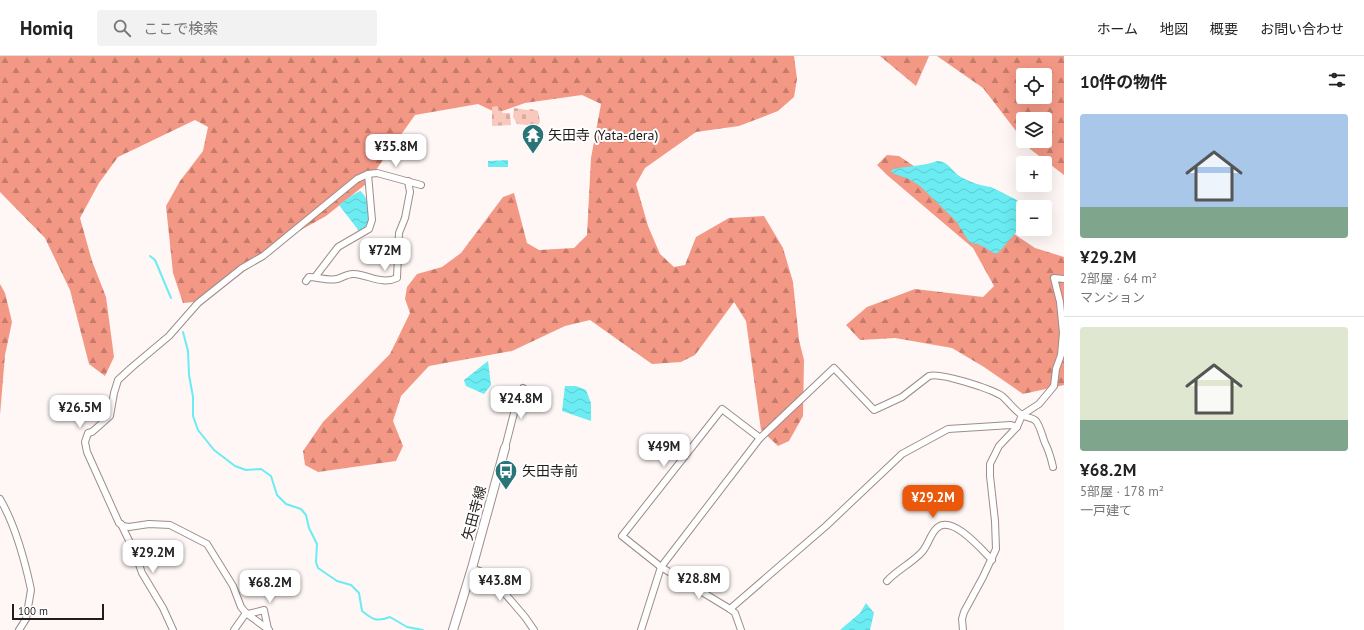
<!DOCTYPE html>
<html lang="ja">
<head>
<meta charset="utf-8">
<style>
	:root { --surface:#fff; --page:#f2f2f2; --text:#222; --muted:#767676; --line:#e0e0e0; --accent:#ea580c }
	body { margin:0; font-family:"PT Sans","Noto Sans JP",sans-serif; background:var(--page); color:var(--text); height:100vh; display:flex; flex-direction:column; font-size:15px; white-space:nowrap }
	* { box-sizing:border-box; margin:0 }
	p { font-size:13px; color:var(--muted) }
	.icon { flex:none; width:22px; height:22px; fill:none; stroke:currentColor; stroke-width:2; stroke-linecap:round; stroke-linejoin:round }
	.map { position:relative; flex:1; overflow:hidden }
	.sheet { display:flex; flex-direction:column; background:var(--surface); width:300px }
	.sheet>* { flex:none }
	.tools { position:absolute; left:1016px; top:12px; display:grid; gap:8px }
	.tools a { display:grid; place-items:center; width:36px; height:36px; border-radius:4px; background:var(--surface); box-shadow:0 4px 16px #0002; font-size:20px }
	.scale { position:absolute; left:12px; bottom:10px; width:92px; box-sizing:border-box; padding-left:4px; border:2px solid #231d1c; border-top:0; font-size:11px; line-height:14px; white-space:nowrap; color:#231d1c; -webkit-text-stroke:3px #fff; paint-order:stroke }
	.price { position:absolute; translate:-50% -34px; padding:0 9px; border-radius:8px; background:#fff; color:#222; font-size:13px; line-height:26px; filter:drop-shadow(0 1px 2px #0008) }
	.price::after { content:''; position:absolute; left:50%; top:24px; width:12px; height:9px; margin-left:-6px; background:inherit; clip-path:polygon(0 0,100% 0,50% 100%) }
	.price.current { background:var(--accent); color:#fff }
	ul { padding:0; list-style:none }
	li { display:grid; align-content:center; gap:8px; height:212px; padding:0 16px }
	li+li { border-top:1px solid var(--line) }
	li span { display:grid; place-items:center; height:124px; border-radius:4px; color:#555 }
	li>.icon { margin-inline-start:auto }
	span .icon { width:72px; height:72px; fill:#fffc; stroke-width:1 }
	li b { font-size:17px }
	h2 { display:flex; justify-content:space-between; align-items:center; height:48px; padding:0 16px; font-size:17px }
	header { display:flex; align-items:center; gap:24px; box-sizing:border-box; height:56px; padding:0 20px; background:var(--surface); border-bottom:1px solid var(--line) }
	header strong { font-size:19px }
	nav { display:flex; gap:22px; margin-inline-start:auto; font-size:14px }
	.search { width:280px; height:36px; background:var(--page); display:flex; align-items:center; gap:10px; box-sizing:border-box; padding:0 14px; border-radius:4px; color:var(--muted); font-size:15px }
	main { display:flex; flex:1; min-height:0 }
	.map>svg:first-child { display:block }
</style>
</head>
<body>
<header>
<strong>Homiq</strong>
<div class="search"><svg class="icon" aria-label="search" viewBox="0 0 24 24"><circle cx="10" cy="10" r="6"/><path d="M15 15l6 6"/></svg>ここで検索</div>
<nav><a>ホーム</a><a>地図</a><a>概要</a><a>お問い合わせ</a></nav>
</header>
<main>
<div class="map">
<svg width="1064" height="574" viewBox="0 0 1064 574">
	<defs>
		<pattern id="forest-firs" width="22" height="20" patternUnits="userSpaceOnUse"><rect width="22" height="20" fill="#f39885"/><path d="M5 1l3.5 6h-7zM16 11l3.5 6h-7z" fill="#c47b6c"/></pattern>
		<pattern id="cemetery-stones" width="16" height="16" patternUnits="userSpaceOnUse"><rect width="16" height="16" fill="#fac9be"/><path d="M2 7V4a2 2 0 0 1 4 0v3zM10 15v-3a2 2 0 0 1 4 0v3z" fill="#d6aca3"/></pattern>
		<pattern id="water-waves" width="16" height="10" patternUnits="userSpaceOnUse"><rect width="16" height="10" fill="#6aecf2"/><path d="M0 5q4-4 8 0t8 0" fill="none" stroke="#5ccacf"/></pattern>
	</defs>
	<rect width="100%" height="100%" fill="#fef7f5"/>
	<g fill="url(#forest-firs)" fill-rule="evenodd">
		<polygon points="0,0 794,0 797,23 794,41 778,55 739,70 696,76 645,112 636,128 648,170 660,198 674,211 685,209 696,181 729,162 764,160 783,192 793,226 799,284 804,304 803,360 789,385 778,390 761,374 746,265 734,246 695,299 681,306 652,308 590,264 565,270 512,295 429,310 401,340 393,365 403,390 396,405 318,416 305,409 303,395 323,366 390,298 410,257 405,243 407,231 417,218 442,211 461,197 503,141 514,137 527,187 539,194 574,192 587,179 591,102 601,48 582,39 525,47 497,57 478,48 415,59 366,128 326,160 299,175 194,246 183,247 173,217 166,150 180,125 203,95 208,71 195,64 118,101 99,127 80,162 92,205 106,241 114,301 105,320 89,308 70,234 45,182 0,136"/>
		<polygon points="880,0 929,0 916,30"/>
		<path d="M937 0H1064V119L1030 93 1024 85H1045V63H1023V84L983 32ZM1023 19H1045V41H1023Z"/>
		<polygon points="887,99 899,100 1035,192 1064,201 1064,329 1023,338 984,311 952,292 895,282 860,284 846,269 867,251 915,233 983,241 994,230 973,192 887,119 877,109"/>
		<polygon points="0,228 5,237 12,266 5,299 0,359"/>
	</g>
	<g fill="url(#cemetery-stones)">
		<polygon points="497,50 503,57 510,57 511,69 492,70 492,51"/>
		<polygon points="514,52 527,54 531,53 538,55 540,66 537,70 517,68 513,61"/>
	</g>
	<g fill="url(#water-waves)">
		<polygon points="508,104 508,111 488,111 488,105"/>
		<path d="M937 105C949 105 952 116 961 121 969 126 982 130 991 131L1023 147 1026 150 1023 151V165L1019 173 998 197H993L986 192 978 188 971 187 968 184 956 165 920 130 909 123 892 117 891 115 893 113C907 110 924 110 937 105Z"/>
		<path d="M360 135C367 140 374 158 369 167 366 170 362 173 359 175L339 149 351 140Z"/>
		<polygon points="488,305 491,329 484,338 466,330 464,324"/>
		<polygon points="565,330 576,330 586,334 591,347 591,365 562,355"/>
		<polygon points="866,547 874,557 870,574 840,574 860,557"/>
	</g>
	<g fill="none" stroke-linecap="round" stroke-linejoin="round">
		<g stroke="#6aecf2" stroke-width="2">
			<polyline points="150,200 155,204 171,242"/>
			<path d="M183 276 188 295 189 319 193 341V360L198 374 214 394 235 410 246 414 261 413 271 420 277 439 286 448 301 453 306 459 309 472 317 488 316 506 318 512 337 525 351 529 359 537 362 555C373 564 377 566 390 561L407 571 423 574"/>
		</g>
		<g stroke="#9d8d8a" stroke-width="8">
			<g id="minor">
				<polyline points="315,221 338,191 369,173 372,164 368,118"/>
				<path d="M306 225 309 221C318 221 327 225 337 223 342 222 348 217 354 218 369 219 382 229 397 222L399 177 405 162 410 136 408 125"/>
				<polyline points="505,392 516,349 523,332"/>
				<path d="M0 443C14 467 24 502 30 529L31 534 26 563 19 574"/>
				<polyline points="121,468 135,497 142,517 163,552 173,574"/>
				<polyline points="472,512 489,519 525,561 534,574"/>
				<path d="M887 525C897 514 912 507 922 496 929 488 930 478 937 472 952 458 982 494 992 504"/>
				<polyline points="730,553 826,470 902,398 948,373 1011,369 1017,371"/>
				<polyline points="248,558 264,554 268,573"/>
				<polyline points="234,574 246,557"/>
				<polyline points="269,574 246,557 241,551 233,530 207,488 170,469 149,468 129,471 123,470 119,467 87,396 85,386 88,377 92,376 110,360 114,337 118,324 131,312 169,280 198,247 242,212 263,200 357,123 368,118 377,117 421,129"/>
				<path d="M641 574 661 511 760 382 834 312 874 354 902 341 929 320C940 316 991 333 1002 340 1009 346 1014 354 1022 359 1026 362 1032 361 1036 365 1041 372 1042 380 1045 387 1049 395 1051 402 1053 411"/>
				<polyline points="741,574 735,557 730,553 661,511 622,480 722,353 760,382"/>
				<polyline points="963,574 962,563 964,556 983,521 996,493 995,465 990,420 990,408 999,390 1017,371 1022,359 1039,348 1054,330 1056,313 1061,299 1063,277 1060,246 1054,222 1064,223"/>
			</g>
		</g>
		<g stroke="#9d8d8a" stroke-width="10">
			<polyline id="major" points="453,574 472,512 505,392"/>
		</g>
		<use href="#minor" stroke="#fff" stroke-width="6"/>
		<use href="#major" stroke="#fff" stroke-width="8"/>
	</g>
	<defs>
		<g id="temple-pin" transform="scale(1.15)"><path d="M0 17L-7.5 6A9.5 9.5 0 1 1 7.5 6Z" fill="#297477" stroke="#fff"/><path d="M0-6L5-2H3V0L6.5 2.5H4V6H1.5V3h-3V6H-4V2.5H-6.5L-3 0V-2H-5Z" fill="#fff"/></g>
		<g id="bus-pin" transform="scale(1.15)"><path d="M0 17L-7.5 6A9.5 9.5 0 1 1 7.5 6Z" fill="#297477" stroke="#fff"/><path d="M-5-6H5V4H4V6H2V4H-2V6H-4V4H-5ZM-3.5-4V0h7V-4ZM-3.5 1.2v1.5H-2V1.2ZM2 1.2v1.5H3.5V1.2Z" fill="#fff"/></g>
	</defs>
	<g fill-rule="evenodd">
		<use href="#temple-pin" x="533" y="79"/>
		<use href="#bus-pin" x="506" y="415"/>
	</g>
	<g text-anchor="middle" dominant-baseline="central" stroke-width="4" stroke-linejoin="round" paint-order="stroke">
		<g font-size="14" fill="#231d1c" stroke="#fff" text-anchor="start">
			<text x="548" y="79">矢田寺 (Yata-dera)</text>
			<text x="522" y="415">矢田寺前</text>
		</g>
		<g font-size="14" fill="#231d1c" stroke="#fff">
			<text transform="translate(474 457) rotate(-75)">矢田寺線</text>
		</g>
	</g>
</svg>
<div class="tools">
<a><svg class="icon" aria-label="locate" viewBox="0 0 24 24"><circle cx="12" cy="12" r="6"/><path d="M12 2v4M12 18v4M2 12h4M18 12h4"/></svg></a>
<a><svg class="icon" aria-label="layers" viewBox="0 0 24 24"><path d="M12 4l9 5-9 5-9-5zM3 14l9 5 9-5"/></svg></a>
<a>+</a>
<a>−</a>
</div>
<div class="scale">100 m</div>
<b class="price" style="left:396px;top:112px">¥35.8M</b>
<b class="price" style="left:385px;top:216px">¥72M</b>
<b class="price" style="left:521px;top:364px">¥24.8M</b>
<b class="price" style="left:80px;top:373px">¥26.5M</b>
<b class="price" style="left:664px;top:412px">¥49M</b>
<b class="price current" style="left:933px;top:463px">¥29.2M</b>
<b class="price" style="left:153px;top:518px">¥29.2M</b>
<b class="price" style="left:699px;top:544px">¥28.8M</b>
<b class="price" style="left:500px;top:546px">¥43.8M</b>
<b class="price" style="left:270px;top:548px">¥68.2M</b>
</div>
<section class="sheet">
<h2>10件の物件<svg class="icon" aria-label="filters" viewBox="0 0 24 24"><path d="M4 7h16M4 17h16"/><circle cx="9" cy="7" r="2"/><circle cx="15" cy="17" r="2"/></svg></h2>
<ul>
<li><span style="background:linear-gradient(#a9c7e8 75%,#7fa58c 0)"><svg class="icon" aria-label="home" viewBox="0 0 24 24"><path d="M3 11l9-7 9 7M6 9v11h12V9"/></svg></span><div><b>¥29.2M</b><p>2部屋 · 64 m²</p><p>マンション</p></div></li>
<li><span style="background:linear-gradient(#dfe7d0 75%,#7fa58c 0)"><svg class="icon" aria-label="home" viewBox="0 0 24 24"><path d="M3 11l9-7 9 7M6 9v11h12V9"/></svg></span><div><b>¥68.2M</b><p>5部屋 · 178 m²</p><p>一戸建て</p></div></li>
</ul>
</section>
</main>
</body>
</html>
